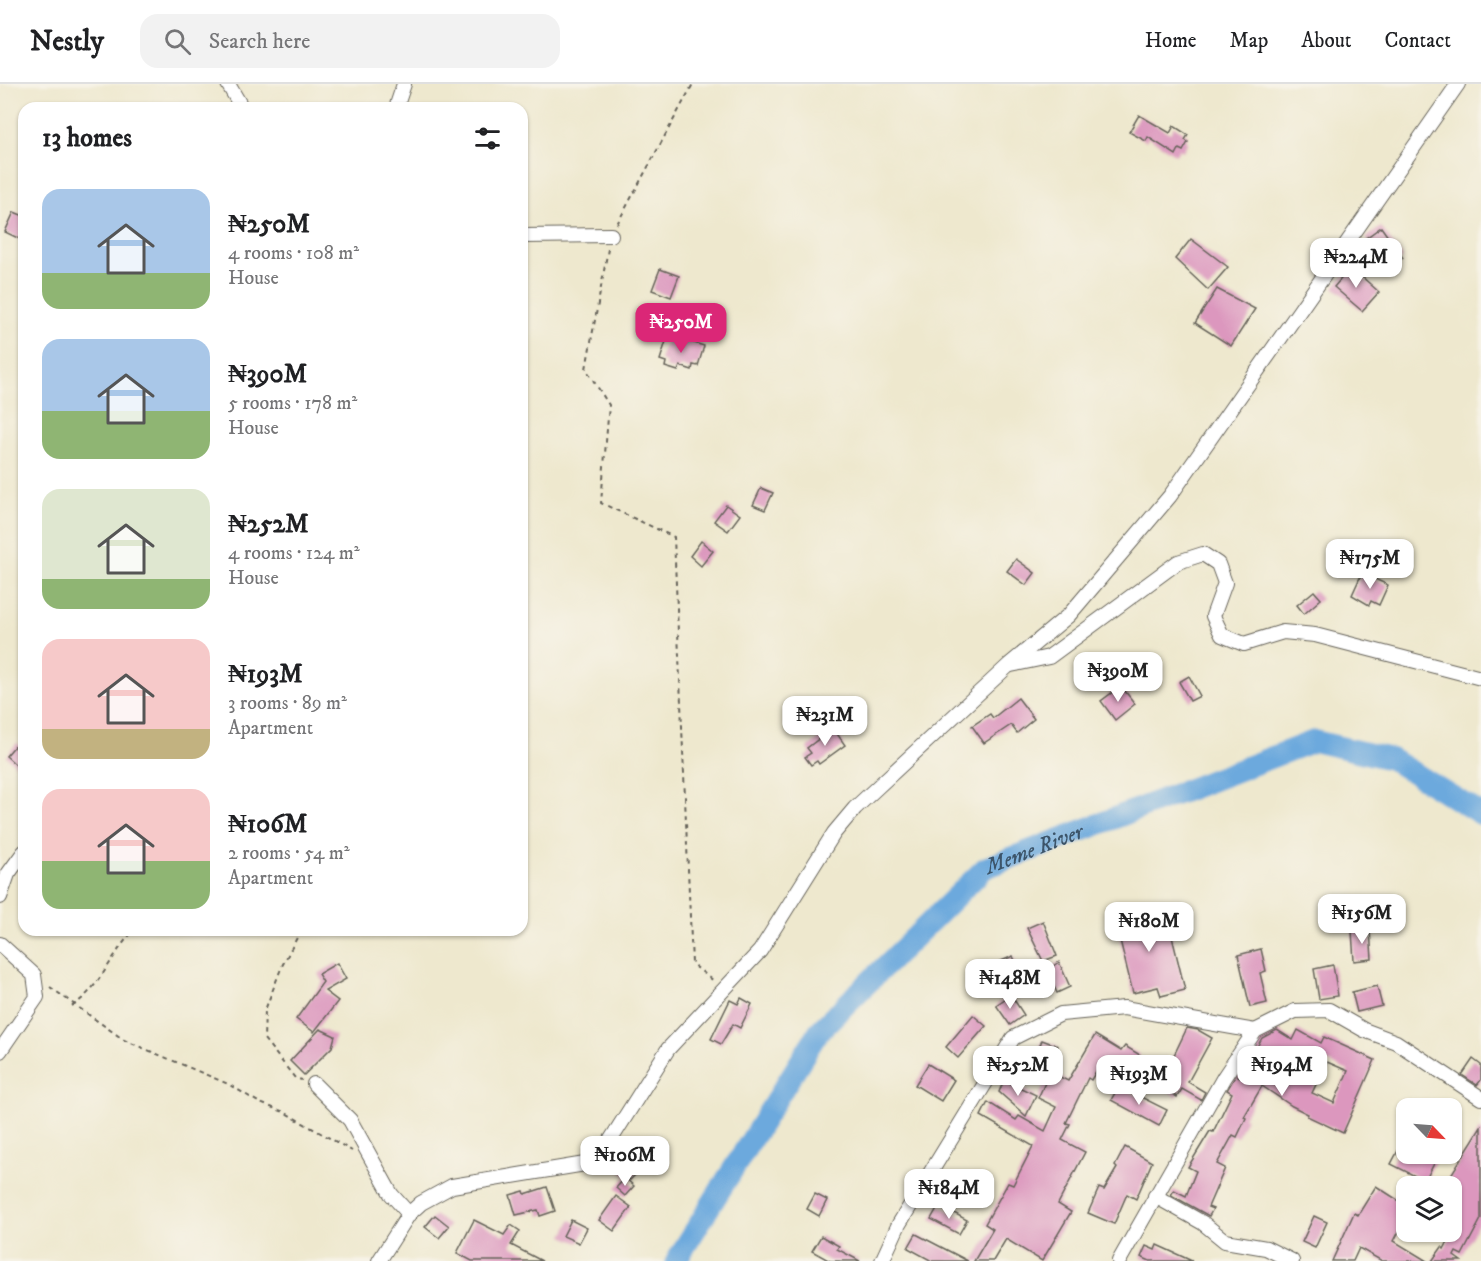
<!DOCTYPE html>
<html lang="en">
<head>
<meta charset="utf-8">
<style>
	:root { --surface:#fff; --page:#f2f2f2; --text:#202124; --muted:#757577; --line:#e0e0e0; --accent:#db2777 }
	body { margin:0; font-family:"IM FELL DW Pica",serif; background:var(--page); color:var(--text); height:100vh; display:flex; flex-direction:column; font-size:22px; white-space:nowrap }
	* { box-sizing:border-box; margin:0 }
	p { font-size:20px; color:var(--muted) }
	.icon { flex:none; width:33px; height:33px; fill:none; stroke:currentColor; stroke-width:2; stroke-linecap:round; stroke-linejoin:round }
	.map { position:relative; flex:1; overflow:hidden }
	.drawer { position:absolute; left:18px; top:18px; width:510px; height:834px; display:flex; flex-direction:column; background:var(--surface); border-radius:18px; box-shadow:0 2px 4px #0004 }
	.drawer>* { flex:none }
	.needle { width:39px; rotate:115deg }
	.tools { position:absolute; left:1396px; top:1014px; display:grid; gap:12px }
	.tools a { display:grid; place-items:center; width:66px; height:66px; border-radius:12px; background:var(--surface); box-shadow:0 2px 4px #0004; font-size:30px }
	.price { position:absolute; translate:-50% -51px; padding:0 14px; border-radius:12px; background:#fff; color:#222; font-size:20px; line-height:39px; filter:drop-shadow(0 2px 3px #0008) }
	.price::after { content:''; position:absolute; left:50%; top:36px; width:18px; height:14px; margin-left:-9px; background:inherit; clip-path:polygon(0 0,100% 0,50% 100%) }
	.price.on { background:var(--accent); color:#fff }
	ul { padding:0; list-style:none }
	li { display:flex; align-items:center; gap:18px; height:150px; padding:0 24px }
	li span { display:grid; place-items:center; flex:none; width:168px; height:120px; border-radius:18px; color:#555 }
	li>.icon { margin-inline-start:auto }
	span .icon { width:72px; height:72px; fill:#fffc; stroke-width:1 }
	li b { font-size:26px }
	h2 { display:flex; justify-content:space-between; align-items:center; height:72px; padding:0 24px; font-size:26px }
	header { display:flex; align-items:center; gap:36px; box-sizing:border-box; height:84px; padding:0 30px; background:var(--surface); border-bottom:2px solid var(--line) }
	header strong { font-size:28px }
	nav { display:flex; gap:33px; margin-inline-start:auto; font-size:21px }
	.search { width:420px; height:54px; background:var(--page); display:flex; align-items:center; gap:15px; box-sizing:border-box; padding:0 21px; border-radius:18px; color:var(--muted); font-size:22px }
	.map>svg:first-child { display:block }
</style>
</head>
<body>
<header>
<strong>Nestly</strong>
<div class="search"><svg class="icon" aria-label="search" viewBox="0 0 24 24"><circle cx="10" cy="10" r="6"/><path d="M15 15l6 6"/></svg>Search here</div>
<nav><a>Home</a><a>Map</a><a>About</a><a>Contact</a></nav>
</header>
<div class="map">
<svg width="1481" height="1177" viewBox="0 0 1481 1177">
	<rect width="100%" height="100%" fill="#f7f3e8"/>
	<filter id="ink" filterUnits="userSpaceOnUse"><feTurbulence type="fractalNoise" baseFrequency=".0167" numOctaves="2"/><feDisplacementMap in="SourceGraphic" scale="12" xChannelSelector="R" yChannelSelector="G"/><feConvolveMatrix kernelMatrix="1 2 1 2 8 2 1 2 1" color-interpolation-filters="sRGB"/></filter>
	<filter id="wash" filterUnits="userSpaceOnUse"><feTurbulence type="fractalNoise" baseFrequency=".008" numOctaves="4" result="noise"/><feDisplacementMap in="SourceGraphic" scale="24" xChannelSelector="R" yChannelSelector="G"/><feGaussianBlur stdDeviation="1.35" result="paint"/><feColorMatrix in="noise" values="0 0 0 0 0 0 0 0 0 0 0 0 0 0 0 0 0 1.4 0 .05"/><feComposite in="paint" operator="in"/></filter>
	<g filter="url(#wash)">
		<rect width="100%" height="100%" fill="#eee8ce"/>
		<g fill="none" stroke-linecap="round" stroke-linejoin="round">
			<path stroke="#6ca9dd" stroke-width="22" id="s1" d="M676 1177 819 947 985 784 1314 657 1391 675 1481 730"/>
		</g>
		<g id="blocks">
			<g fill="#dc97be" fill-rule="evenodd">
				<polygon points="1139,31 1170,49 1174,42 1188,51 1185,56 1188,58 1183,67 1179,65 1176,71 1148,53 1146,57 1129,48"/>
				<polygon points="14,128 24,132 24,157 5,148"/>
				<polygon points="1381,143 1403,174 1388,184 1366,154"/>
				<polygon points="1191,155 1228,183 1208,206 1175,175"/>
				<polygon points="1351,183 1379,208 1362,227 1334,203"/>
				<polygon points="660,185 679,192 671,213 652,206"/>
				<polygon points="1217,205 1255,225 1231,262 1195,239"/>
				<polygon points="668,251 704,262 698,282 693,281 692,286 680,282 678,287 665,283 666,278 660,276"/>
				<polygon points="761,404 773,409 765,426 753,421"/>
				<polygon points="726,421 740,431 728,447 714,437"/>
				<polygon points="701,457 713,467 701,482 690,472"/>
				<polygon points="1016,475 1035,489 1026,501 1007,487"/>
				<polygon points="1362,489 1388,501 1379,521 1371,517 1369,521 1352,511"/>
				<polygon points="1314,507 1321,515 1304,530 1297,521"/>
				<polygon points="1189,592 1200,612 1190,617 1179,598"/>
				<polygon points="1121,602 1135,620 1115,636 1101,617"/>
				<polygon points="1018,614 1034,635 1017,649 1011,641 984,659 972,642 990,630 993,634"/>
				<polygon points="833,644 845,661 819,680 817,677 811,681 805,673 811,669 807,664"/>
				<polygon points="17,659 24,665 24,688 6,672"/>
				<polygon points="1120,824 1124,837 1166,828 1185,906 1161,912 1158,903 1133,909 1119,852 1116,853 1108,828"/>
				<polygon points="1043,837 1057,872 1043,877 1027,844"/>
				<polygon points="1370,846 1372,875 1354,877 1352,847"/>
				<polygon points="1261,865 1266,887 1260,889 1267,919 1250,923 1238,871"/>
				<polygon points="1013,872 1019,887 1005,893 999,878"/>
				<polygon points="1059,878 1070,903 1057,909 1047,886"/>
				<polygon points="337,879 346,895 325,907 338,917 314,948 296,935 323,898 318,890"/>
				<polygon points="1333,881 1338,912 1319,915 1314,885"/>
				<polygon points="1377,902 1382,922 1357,928 1352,908"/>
				<polygon points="1011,911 1024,931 1010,941 996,921"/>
				<polygon points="741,914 752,920 740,944 733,940 721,960 711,955 730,916 738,920"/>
				<polygon points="973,931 986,942 958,974 946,963"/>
				<polygon points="1187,944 1198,946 1212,954 1188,998 1205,1008 1201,1016 1182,1005 1177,1013 1169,1008 1173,1000 1163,994"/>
				<polygon points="320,945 335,952 332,963 304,991 290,977"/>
				<path d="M1277 946 1293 956 1298 946 1321 959 1324 953 1375 976 1343 1049 1307 1032 1308 1030 1292 1022 1262 1002 1244 1033 1246 1034 1237 1053 1233 1051 1217 1080 1225 1084 1208 1123 1213 1125 1209 1132 1171 1111 1174 1106 1186 1112 1196 1087 1188 1083 1210 1047 1213 1048 1232 1009 1227 1006 1236 991 1240 993 1262 954ZM1327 978 1348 987 1334 1019 1312 1009Z"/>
				<polygon points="1095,951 1121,967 1125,962 1140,971 1122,999 1098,984 1091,996 1088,994 1066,1039 1070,1040 1062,1056 1085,1068 1058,1120 1071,1128 1042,1177 1006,1155 993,1177 974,1177 993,1145 985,1140 1008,1099 1013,1101 1033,1062 981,1032 988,1018 1016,1036 1019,1032 1045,1047 1056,1023 1038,1014 1050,988 1068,997"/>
				<polygon points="1042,956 1058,962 1053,976 1037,969"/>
				<polygon points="1473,975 1481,981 1481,996 1477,1001 1462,991"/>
				<polygon points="928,980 954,996 941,1017 915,1001"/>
				<polygon points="1004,996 1036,1011 1026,1032 999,1008"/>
				<polygon points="1119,1002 1167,1026 1159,1042 1111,1016"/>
				<polygon points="1481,1043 1481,1135 1462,1171 1456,1168 1454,1172 1461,1177 1432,1177 1442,1163 1444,1165 1452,1150 1452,1102 1444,1102"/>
				<polygon points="1407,1050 1407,1070 1439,1070 1425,1097 1391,1080"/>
				<polygon points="1125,1063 1152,1078 1136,1115 1127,1110 1114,1140 1088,1129 1099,1104 1104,1106 1117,1084 1115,1082"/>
				<polygon points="627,1078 638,1088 630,1096 620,1086"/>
				<polygon points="625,1094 634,1102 625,1112 616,1104"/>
				<polygon points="1376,1102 1407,1122 1407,1132 1394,1157 1427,1177 1382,1177 1359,1164 1353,1177 1332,1177 1354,1129 1358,1131"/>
				<polygon points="547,1103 555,1127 540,1132 538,1126 516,1131 510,1111 524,1107 525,1110"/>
				<polygon points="815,1110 827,1116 819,1132 807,1125"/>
				<polygon points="616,1112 631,1123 614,1147 599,1136"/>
				<polygon points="939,1121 967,1136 959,1150 931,1135"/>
				<polygon points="435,1131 449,1142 439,1154 425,1143"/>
				<polygon points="1314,1132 1327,1138 1315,1164 1302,1158"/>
				<polygon points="474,1136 504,1151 511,1141 520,1147 511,1161 542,1177 472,1177 457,1169"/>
				<polygon points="571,1136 587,1144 579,1159 563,1152"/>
				<polygon points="916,1150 968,1177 932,1177 908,1164"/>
				<polygon points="821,1152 839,1162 837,1165 860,1177 830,1177 812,1167"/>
				<polygon points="1157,1161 1192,1177 1150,1177 1141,1173 1146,1162 1155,1166"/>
			</g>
		</g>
	</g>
	<g filter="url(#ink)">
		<use href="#blocks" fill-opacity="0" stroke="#66635a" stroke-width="1.5"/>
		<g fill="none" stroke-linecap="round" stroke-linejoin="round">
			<g stroke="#66635a" stroke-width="16">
				<g id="street">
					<polyline points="228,0 242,24"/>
					<polyline points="396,24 404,0"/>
					<polyline points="522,152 611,151"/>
					<polyline points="1011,581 1049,573 1178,478 1203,470 1218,480 1225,499 1213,532 1222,551 1244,560 1283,548 1315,551 1481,594"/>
					<polyline points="0,813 8,790 24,768"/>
					<polyline points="0,860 34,891 37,913 0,967"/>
					<polyline points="314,1000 350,1036 391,1110 409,1130"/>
					<polyline points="1155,1112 1203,1139 1225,1157 1266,1164 1292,1177"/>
					<polyline points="379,1177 409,1130 421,1119 452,1102 585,1080 603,1068 668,965 760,867 834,749 855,724 1009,581 1069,531 1170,412 1458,0"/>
					<polyline points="882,1177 899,1140 1013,954 1061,930 1124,924 1255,947"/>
					<polyline points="1119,1177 1224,993 1255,947 1295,927 1329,926 1364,946 1396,958 1481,1014"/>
				</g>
			</g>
			<g stroke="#66635a" stroke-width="2" stroke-dasharray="4.5 4.5" stroke-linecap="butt">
				<polyline points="617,140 693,0"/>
				<polyline points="608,165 586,285 609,321 601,419 674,453 692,880 714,897"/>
				<polyline points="301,846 282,882 265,926 264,955 295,994 302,996"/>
				<polyline points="50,903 124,956 228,1000 260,1019 284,1028 352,1067"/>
				<path d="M72 922C99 906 112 869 134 846"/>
			</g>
			<use href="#street" stroke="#fff" stroke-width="14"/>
		</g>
	</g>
	<g text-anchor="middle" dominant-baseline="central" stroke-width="4.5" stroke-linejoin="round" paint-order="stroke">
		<g font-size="22" font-style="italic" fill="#3c5469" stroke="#f7f3e8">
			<text stroke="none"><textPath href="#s1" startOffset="556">Meme River</textPath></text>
		</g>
	</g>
</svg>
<div class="tools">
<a><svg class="needle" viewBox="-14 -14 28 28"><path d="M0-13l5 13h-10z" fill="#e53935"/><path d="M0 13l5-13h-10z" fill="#757577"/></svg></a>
<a><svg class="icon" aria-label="layers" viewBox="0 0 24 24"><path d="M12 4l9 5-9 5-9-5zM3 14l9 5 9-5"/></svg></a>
</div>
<b class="price" style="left:1356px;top:205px">₦224M</b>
<b class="price on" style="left:681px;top:270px">₦250M</b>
<b class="price" style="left:1370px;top:506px">₦175M</b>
<b class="price" style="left:1118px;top:619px">₦390M</b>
<b class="price" style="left:825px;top:663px">₦231M</b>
<b class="price" style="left:1362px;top:861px">₦156M</b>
<b class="price" style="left:1149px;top:869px">₦180M</b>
<b class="price" style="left:1010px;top:926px">₦148M</b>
<b class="price" style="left:1018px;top:1013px">₦252M</b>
<b class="price" style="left:1282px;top:1013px">₦194M</b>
<b class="price" style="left:1139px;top:1022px">₦193M</b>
<b class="price" style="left:625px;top:1103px">₦106M</b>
<b class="price" style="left:949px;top:1136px">₦184M</b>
<section class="drawer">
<h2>13 homes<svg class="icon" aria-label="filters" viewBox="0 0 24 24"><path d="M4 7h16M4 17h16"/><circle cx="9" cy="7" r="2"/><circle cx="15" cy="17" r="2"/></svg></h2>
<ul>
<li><span style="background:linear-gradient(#a9c7e8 70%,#8fb573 0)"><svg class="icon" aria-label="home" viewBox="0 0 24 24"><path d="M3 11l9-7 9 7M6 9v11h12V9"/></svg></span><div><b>₦250M</b><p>4 rooms · 108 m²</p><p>House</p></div></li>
<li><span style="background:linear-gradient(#a9c7e8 60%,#8fb573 0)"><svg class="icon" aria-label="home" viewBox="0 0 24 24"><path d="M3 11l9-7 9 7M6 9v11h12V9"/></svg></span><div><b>₦390M</b><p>5 rooms · 178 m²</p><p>House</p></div></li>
<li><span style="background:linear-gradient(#dfe7d0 75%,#8fb573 0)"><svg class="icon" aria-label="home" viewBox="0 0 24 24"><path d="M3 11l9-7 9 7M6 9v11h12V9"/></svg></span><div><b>₦252M</b><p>4 rooms · 124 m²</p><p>House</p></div></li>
<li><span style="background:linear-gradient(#f6c9c9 75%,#c2b280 0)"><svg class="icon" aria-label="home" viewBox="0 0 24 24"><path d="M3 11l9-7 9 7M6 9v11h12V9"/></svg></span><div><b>₦193M</b><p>3 rooms · 89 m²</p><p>Apartment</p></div></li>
<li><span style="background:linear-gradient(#f6c9c9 60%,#8fb573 0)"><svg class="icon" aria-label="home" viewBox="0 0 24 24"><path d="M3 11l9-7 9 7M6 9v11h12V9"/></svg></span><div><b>₦106M</b><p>2 rooms · 54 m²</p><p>Apartment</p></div></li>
</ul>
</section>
</div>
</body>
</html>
